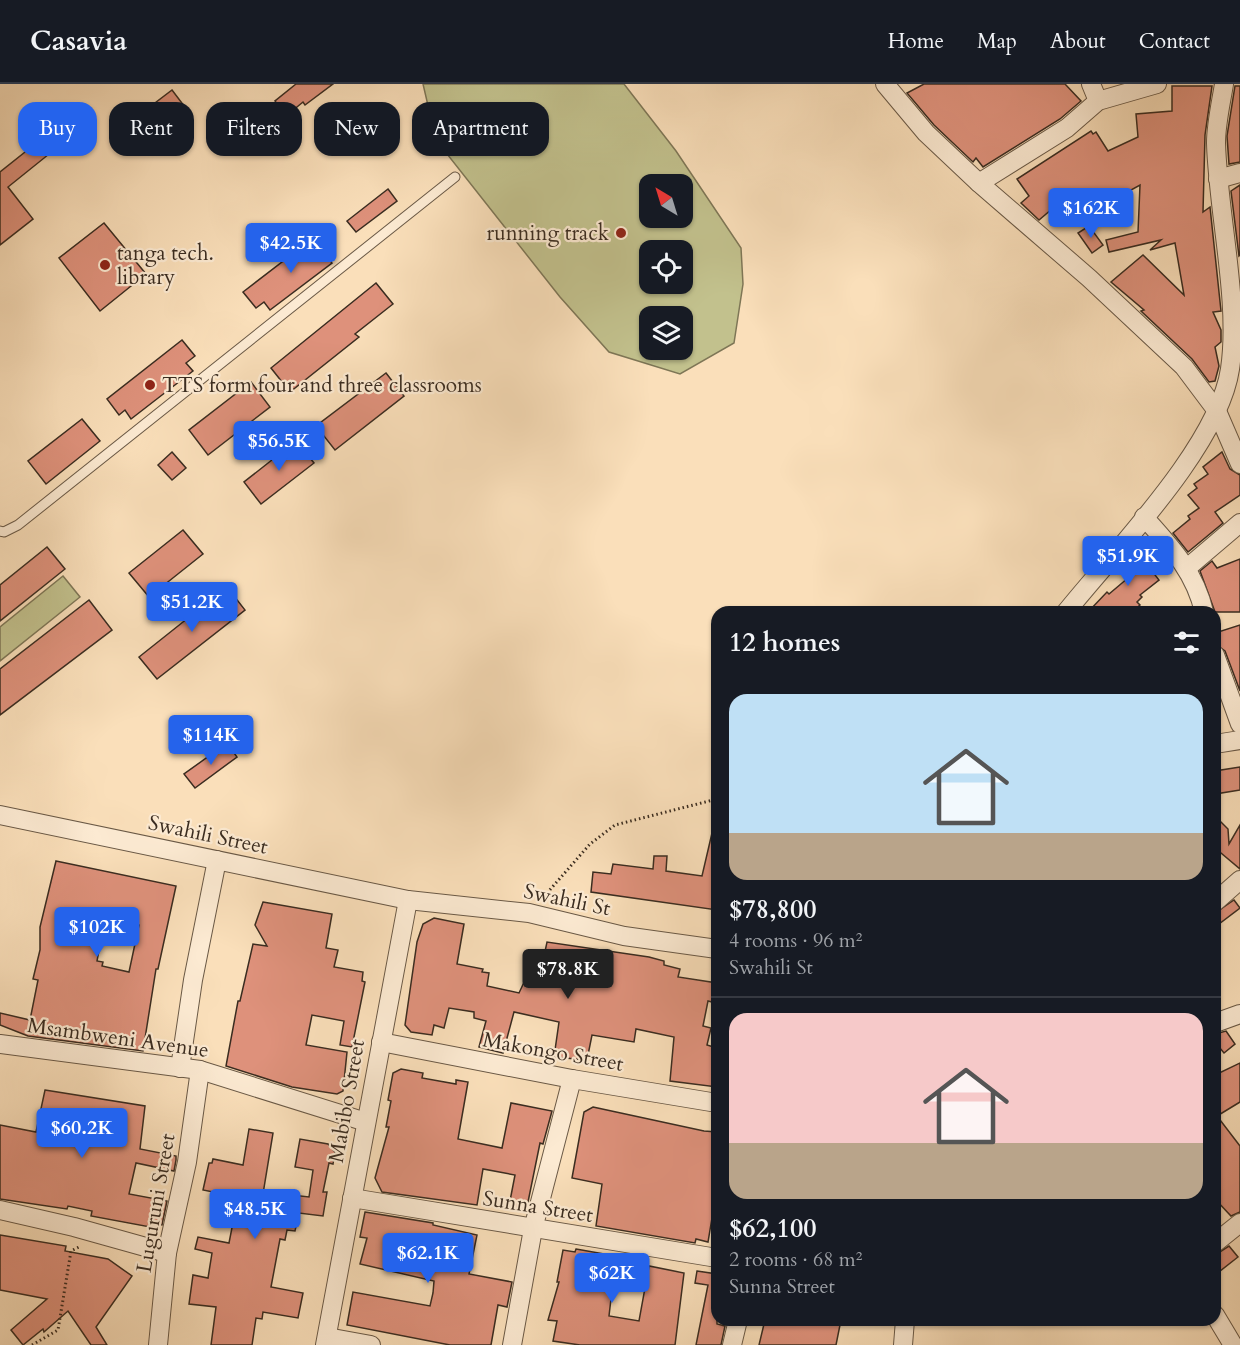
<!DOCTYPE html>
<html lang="en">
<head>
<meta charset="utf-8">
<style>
	:root { --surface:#171b24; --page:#20242c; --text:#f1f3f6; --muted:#9ea1a6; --line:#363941; --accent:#2563eb }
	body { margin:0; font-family:Cardo,serif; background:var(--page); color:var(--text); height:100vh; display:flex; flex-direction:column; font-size:22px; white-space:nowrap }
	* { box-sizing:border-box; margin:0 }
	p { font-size:20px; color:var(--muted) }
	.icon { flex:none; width:33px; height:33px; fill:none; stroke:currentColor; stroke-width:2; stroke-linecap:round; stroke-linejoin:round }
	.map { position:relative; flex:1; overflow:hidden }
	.details { position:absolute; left:711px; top:522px; width:510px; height:720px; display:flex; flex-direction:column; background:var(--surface); border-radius:18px; box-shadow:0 2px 4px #0004 }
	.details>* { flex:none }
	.hud { position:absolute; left:18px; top:18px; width:570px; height:54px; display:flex; gap:12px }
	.needle { width:39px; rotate:322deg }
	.buttons { position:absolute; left:639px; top:90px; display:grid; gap:12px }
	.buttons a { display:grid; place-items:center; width:54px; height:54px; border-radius:12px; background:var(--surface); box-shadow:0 2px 4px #0004; font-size:30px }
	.price { position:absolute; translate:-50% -51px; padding:0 14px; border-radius:6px; background:var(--accent); color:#fff; font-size:20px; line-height:39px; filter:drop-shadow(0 2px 3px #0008) }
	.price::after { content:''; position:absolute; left:50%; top:36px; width:18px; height:14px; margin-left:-9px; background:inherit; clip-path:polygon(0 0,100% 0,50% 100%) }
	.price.on { background:#222; color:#fff }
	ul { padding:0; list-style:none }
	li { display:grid; align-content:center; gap:12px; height:318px; padding:0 18px }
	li+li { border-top:2px solid var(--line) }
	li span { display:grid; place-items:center; height:186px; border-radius:18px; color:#555 }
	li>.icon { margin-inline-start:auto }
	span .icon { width:108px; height:108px; fill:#fffc; stroke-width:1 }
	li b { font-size:26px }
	h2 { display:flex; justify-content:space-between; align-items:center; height:72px; padding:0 18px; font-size:26px }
	.tag { padding:0 21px; border-radius:18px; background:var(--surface); box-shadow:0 2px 4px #0004; font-size:21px; line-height:54px }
	.tag.on { background:var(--accent); color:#fff }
	header { display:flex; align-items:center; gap:36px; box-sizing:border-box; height:84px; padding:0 30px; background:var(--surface); border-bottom:2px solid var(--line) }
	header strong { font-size:28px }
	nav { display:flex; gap:33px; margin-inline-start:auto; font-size:21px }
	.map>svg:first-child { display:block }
</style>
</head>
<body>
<header>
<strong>Casavia</strong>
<nav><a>Home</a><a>Map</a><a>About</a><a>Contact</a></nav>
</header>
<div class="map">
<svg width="1240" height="1261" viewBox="0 0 1240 1261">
	<rect width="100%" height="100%" fill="#fadfba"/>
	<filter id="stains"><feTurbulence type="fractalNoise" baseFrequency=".00333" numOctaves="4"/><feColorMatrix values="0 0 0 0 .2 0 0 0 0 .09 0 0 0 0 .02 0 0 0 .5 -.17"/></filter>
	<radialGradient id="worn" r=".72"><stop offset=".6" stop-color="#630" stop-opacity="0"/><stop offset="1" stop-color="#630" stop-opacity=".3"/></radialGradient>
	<g fill="#c2c18d" stroke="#7e7656" stroke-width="1.5" fill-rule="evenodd">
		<path d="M423 0H624L676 67 741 164 743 200 734 259 680 290 609 268 560 213 436 56ZM650 100H682V134H650ZM650 166H682V200H650ZM650 232H682V266H650Z"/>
		<polygon points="63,492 80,513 0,577 0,543"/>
	</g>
	<g fill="#de917b" stroke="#3a2c20" stroke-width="1.5" fill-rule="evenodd">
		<polygon points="296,0 333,0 305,21 303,18 286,32 275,17"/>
		<polygon points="924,0 1065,0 1081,17 1060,35 983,83 976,74 973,78 934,41 907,9"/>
		<polygon points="1172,2 1212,2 1205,51 1203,128 1210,123 1221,227 1213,228 1221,246 1221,258 1215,263 1219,282 1215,297 1209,298 1192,275 1141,227 1144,226 1111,198 1143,171 1184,211 1175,159 1150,166 1161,156 1109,168 1106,156 1138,148 1140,101 1122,111 1119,105 1080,129 1073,118 1057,130 1052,125 1039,136 1021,119 1029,112 1017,95 1091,47 1093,50 1096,48 1108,67 1138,53 1136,30 1172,27"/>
		<polygon points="1235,2 1240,2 1240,78 1229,80 1227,52"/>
		<polygon points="172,6 191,31 153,59 134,35"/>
		<polygon points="54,45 64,58 8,103 33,135 0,161 0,88"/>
		<polygon points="1240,101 1240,171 1239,172 1231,107"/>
		<polygon points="388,105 397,117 356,148 347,137"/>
		<polygon points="104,139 146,190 100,227 59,174"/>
		<polygon points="1089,142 1103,161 1092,169 1078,149"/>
		<polygon points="321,148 333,164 325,170 332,179 270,226 264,218 256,224 243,208"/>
		<polygon points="376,199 393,220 355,250 359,253 290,308 271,284"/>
		<polygon points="182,256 195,272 186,279 193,287 131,335 125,326 119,331 107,315"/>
		<polygon points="386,289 404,312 335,366 316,342"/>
		<polygon points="251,298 270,323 208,371 189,346"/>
		<polygon points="82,335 100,357 46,400 28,377"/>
		<polygon points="296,357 314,379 261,420 244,398"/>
		<polygon points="172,368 186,384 172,396 158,381"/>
		<polygon points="1222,368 1230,385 1240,391 1240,411 1215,428 1223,439 1188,468 1173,449 1190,435 1188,432 1199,424 1188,411 1197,404 1194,400 1208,390 1203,383"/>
		<polygon points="183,446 203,470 149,513 129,489"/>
		<polygon points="47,463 65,485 0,537 0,501"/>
		<polygon points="1135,465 1159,496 1140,511 1142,513 1137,518 1140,521 1132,528 1088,528 1107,508 1109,510 1128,494 1119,482"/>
		<polygon points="1240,475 1240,528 1215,528 1200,487 1212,477 1217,484"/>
		<polygon points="227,503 245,526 157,595 139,573"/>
		<polygon points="89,516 112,546 0,631 0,585"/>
		<polygon points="1240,541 1240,607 1225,567 1215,560 1215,549"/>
		<polygon points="227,659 237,673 195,704 184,690"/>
		<polygon points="1240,683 1240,706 1215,710 1215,687"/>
		<polygon points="1215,732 1228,745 1229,760 1240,741 1240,785 1215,764"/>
		<polygon points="712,749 717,749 717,826 591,808 593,788 611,790 613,780 653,785 654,772 667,772 666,787 702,792"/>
		<path d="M56 777 176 802 158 885H156L143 967 28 952 0 941V929L30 936 38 896 33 895 40 866V843ZM105 834 139 841 129 888 102 882 103 878 97 877Z"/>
		<polygon points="1234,816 1240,824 1215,843 1215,829"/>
		<polygon points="263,818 332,830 326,864 338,866 334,883 363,888 362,897 365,898 352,963 340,961 344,937 312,931 306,961 347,968 343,1007 337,1010 292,1003 226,982 238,917 240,917 253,860 267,862 255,841"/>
		<polygon points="434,834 464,840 457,880 483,885 482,888 489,889 487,902 519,909 527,892 539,896 547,858 649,873 664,877 664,881 680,885 678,893 717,899 717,913 713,912 712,918 708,917 703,942 711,944 707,961 717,964 717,1003 670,997 674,953 636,945 634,958 592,951 587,976 554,973 559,938 514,928 503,969 479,963 486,937 474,934 474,928 449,924 444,944 434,941 432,951 411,948 405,941 417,858 423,840"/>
		<polygon points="1226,947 1235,960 1224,969 1215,958 1215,950"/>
		<polygon points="1240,979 1240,1018 1217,1032 1240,1062 1240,1128 1231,1132 1215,1115 1215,991"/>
		<polygon points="401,985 423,989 422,994 456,1000 456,996 468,998 458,1055 502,1064 511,1019 552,1027 543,1060 540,1059 528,1118 524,1117 523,1125 509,1122 515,1091 483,1085 477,1121 382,1108 375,1094 389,1043 386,1043 391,1017 388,1016 393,989"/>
		<polygon points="45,1006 145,1022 140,1065 176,1072 176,1076 174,1087 136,1079 129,1110 167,1117 162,1141 151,1139 150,1143 91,1132 92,1127 68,1122 67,1125 0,1115 0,1041 36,1048"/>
		<polygon points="593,1023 704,1047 717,1048 717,1122 714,1122 708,1158 696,1155 695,1159 596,1142 602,1100 572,1094 584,1028"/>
		<polygon points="249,1045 273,1049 262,1116 290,1121 292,1111 309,1113 313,1086 295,1083 300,1055 328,1060 335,1068 333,1080 329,1079 323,1108 327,1108 323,1132 299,1129 295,1147 287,1146 285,1156 280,1155 271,1203 303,1209 298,1234 263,1228 262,1235 256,1234 252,1261 211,1261 216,1223 189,1220 193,1191 208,1194 212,1169 195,1165 198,1153 229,1159 238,1113 203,1106 209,1079 212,1079 213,1075 243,1081"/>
		<polygon points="365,1128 433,1139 433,1141 477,1151 469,1190 512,1198 507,1223 498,1221 491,1261 450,1261 347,1241 353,1208 430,1222 433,1209 434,1197 360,1180 367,1154 360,1153"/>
		<polygon points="0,1151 66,1162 65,1167 108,1175 132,1192 96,1243 107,1261 91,1261 68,1227 44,1248 43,1245 23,1261 11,1246 47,1215 0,1206"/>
		<polygon points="1229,1162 1238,1173 1215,1191 1215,1171"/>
		<polygon points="576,1165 616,1172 609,1232 639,1237 649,1182 684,1189 675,1261 580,1261 553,1257 557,1237 548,1236 559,1198 557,1198 563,1166 575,1168"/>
		<polygon points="697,1187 717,1190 717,1240 725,1242 721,1261 696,1261 708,1201 695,1199"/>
		<polygon points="768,1236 841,1236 836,1261 759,1261 764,1240 767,1241"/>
	</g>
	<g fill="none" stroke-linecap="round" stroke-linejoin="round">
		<g stroke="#6a5946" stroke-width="11">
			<polyline id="service" points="0,447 4,448 18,441 455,93"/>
		</g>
		<g stroke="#6a5946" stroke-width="20">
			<g id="minor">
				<polyline points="885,0 926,49 979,99 1089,194 1184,283 1217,327 1240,380"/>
				<polyline points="1091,0 1098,17"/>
				<polyline points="1218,95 1240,89"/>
				<polyline points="979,99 1067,44 1098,17 1157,0"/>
				<path d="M1144 433C1171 463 1195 488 1204 528"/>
				<polyline points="1187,484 1240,439"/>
				<path d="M1066 528C1115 467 1219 361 1230 285 1240 217 1218 130 1216 59 1216 40 1221 19 1224 0"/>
				<polyline points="1215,571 1240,640"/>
				<polyline points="1215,660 1240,656"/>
				<polyline points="0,731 408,816 529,829 624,852 717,865"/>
				<polyline points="1215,818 1240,796"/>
				<polyline points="1215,939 1240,930"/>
				<polyline points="381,958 572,995 717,1019"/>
				<polyline points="0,960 200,986 366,1038"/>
				<polyline points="180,984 193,896 217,776"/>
				<polyline points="352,1114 717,1174"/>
				<polyline points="0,1126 74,1143 167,1169"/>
				<polyline points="1215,1159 1240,1139"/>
				<polyline points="1215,1231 1233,1261"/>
				<polyline points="327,1253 371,1261"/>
				<polyline points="158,1261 167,1169 187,1078 200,986"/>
				<polyline points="325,1261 408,816"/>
				<polyline points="512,1261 533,1145 572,995"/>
				<polyline points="732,1261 738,1236"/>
				<polyline points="903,1261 905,1236"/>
			</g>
		</g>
		<g stroke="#3a2c20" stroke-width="3" stroke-dasharray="1.5 3" stroke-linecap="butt">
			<polyline points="541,816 590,760 615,741 717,715"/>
			<polyline points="32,1261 58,1246 71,1167 81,1162"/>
		</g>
		<use href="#service" stroke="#fcead2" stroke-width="9"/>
		<use href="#minor" stroke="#fcead2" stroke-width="18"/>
	</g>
	<g fill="#8f2418" stroke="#fcead2" stroke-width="2">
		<circle cx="621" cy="149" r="6"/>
		<circle cx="105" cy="181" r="6"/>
		<circle cx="150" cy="301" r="6"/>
	</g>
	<g text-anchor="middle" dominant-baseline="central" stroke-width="4.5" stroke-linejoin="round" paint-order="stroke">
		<g font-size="21" fill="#3a2c20" stroke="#fcead2" text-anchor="start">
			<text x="609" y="149" text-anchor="end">running track</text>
			<text x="117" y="169">tanga tech.<tspan x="117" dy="24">library</tspan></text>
			<text x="162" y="301">TTS form four and three classrooms</text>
		</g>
		<g font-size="21" fill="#3a2c20" stroke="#fcead2">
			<text transform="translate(208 751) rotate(12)">Swahili Street</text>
			<text transform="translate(567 816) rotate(12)">Swahili St</text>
			<text transform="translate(118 954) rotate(8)">Msambweni Avenue</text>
			<text transform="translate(553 968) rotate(10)">Makongo Street</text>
			<text transform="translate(347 1017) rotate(-80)">Mabibo Street</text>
			<text transform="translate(156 1119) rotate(-80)">Luguruni Street</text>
			<text transform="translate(538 1123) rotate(9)">Sunna Street</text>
		</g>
	</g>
	<rect width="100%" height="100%" filter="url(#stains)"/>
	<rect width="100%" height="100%" fill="url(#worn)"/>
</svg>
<div class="buttons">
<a><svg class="needle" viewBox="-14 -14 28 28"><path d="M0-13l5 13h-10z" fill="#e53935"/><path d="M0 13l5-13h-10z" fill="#9ea1a6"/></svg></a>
<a><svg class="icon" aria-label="locate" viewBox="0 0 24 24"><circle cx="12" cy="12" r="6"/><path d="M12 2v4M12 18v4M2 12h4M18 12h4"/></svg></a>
<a><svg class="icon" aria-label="layers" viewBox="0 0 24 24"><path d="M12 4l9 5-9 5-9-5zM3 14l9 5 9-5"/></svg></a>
</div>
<b class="price" style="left:1091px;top:155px">$162K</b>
<b class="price" style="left:291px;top:190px">$42.5K</b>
<b class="price" style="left:279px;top:388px">$56.5K</b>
<b class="price" style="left:1128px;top:503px">$51.9K</b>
<b class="price" style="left:192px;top:549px">$51.2K</b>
<b class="price" style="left:211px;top:682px">$114K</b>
<b class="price" style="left:97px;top:874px">$102K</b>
<b class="price on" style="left:568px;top:916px">$78.8K</b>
<b class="price" style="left:82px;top:1075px">$60.2K</b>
<b class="price" style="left:255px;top:1156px">$48.5K</b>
<b class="price" style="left:428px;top:1200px">$62.1K</b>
<b class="price" style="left:612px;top:1220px">$62K</b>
<div class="hud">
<a class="tag on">Buy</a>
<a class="tag">Rent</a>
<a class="tag">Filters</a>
<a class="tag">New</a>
<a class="tag">Apartment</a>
</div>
<section class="details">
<h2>12 homes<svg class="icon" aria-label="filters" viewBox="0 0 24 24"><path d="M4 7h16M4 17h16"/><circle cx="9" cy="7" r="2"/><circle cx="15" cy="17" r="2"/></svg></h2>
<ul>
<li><span style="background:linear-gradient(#bfe0f5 75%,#b9a48a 0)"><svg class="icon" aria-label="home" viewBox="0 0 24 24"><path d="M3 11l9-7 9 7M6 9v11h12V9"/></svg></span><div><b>$78,800</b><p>4 rooms · 96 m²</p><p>Swahili St</p></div></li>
<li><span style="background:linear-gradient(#f6c9c9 70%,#b9a48a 0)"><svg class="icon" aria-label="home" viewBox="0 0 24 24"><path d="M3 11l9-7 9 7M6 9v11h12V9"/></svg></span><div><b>$62,100</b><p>2 rooms · 68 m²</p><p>Sunna Street</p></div></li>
</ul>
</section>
</div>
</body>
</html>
